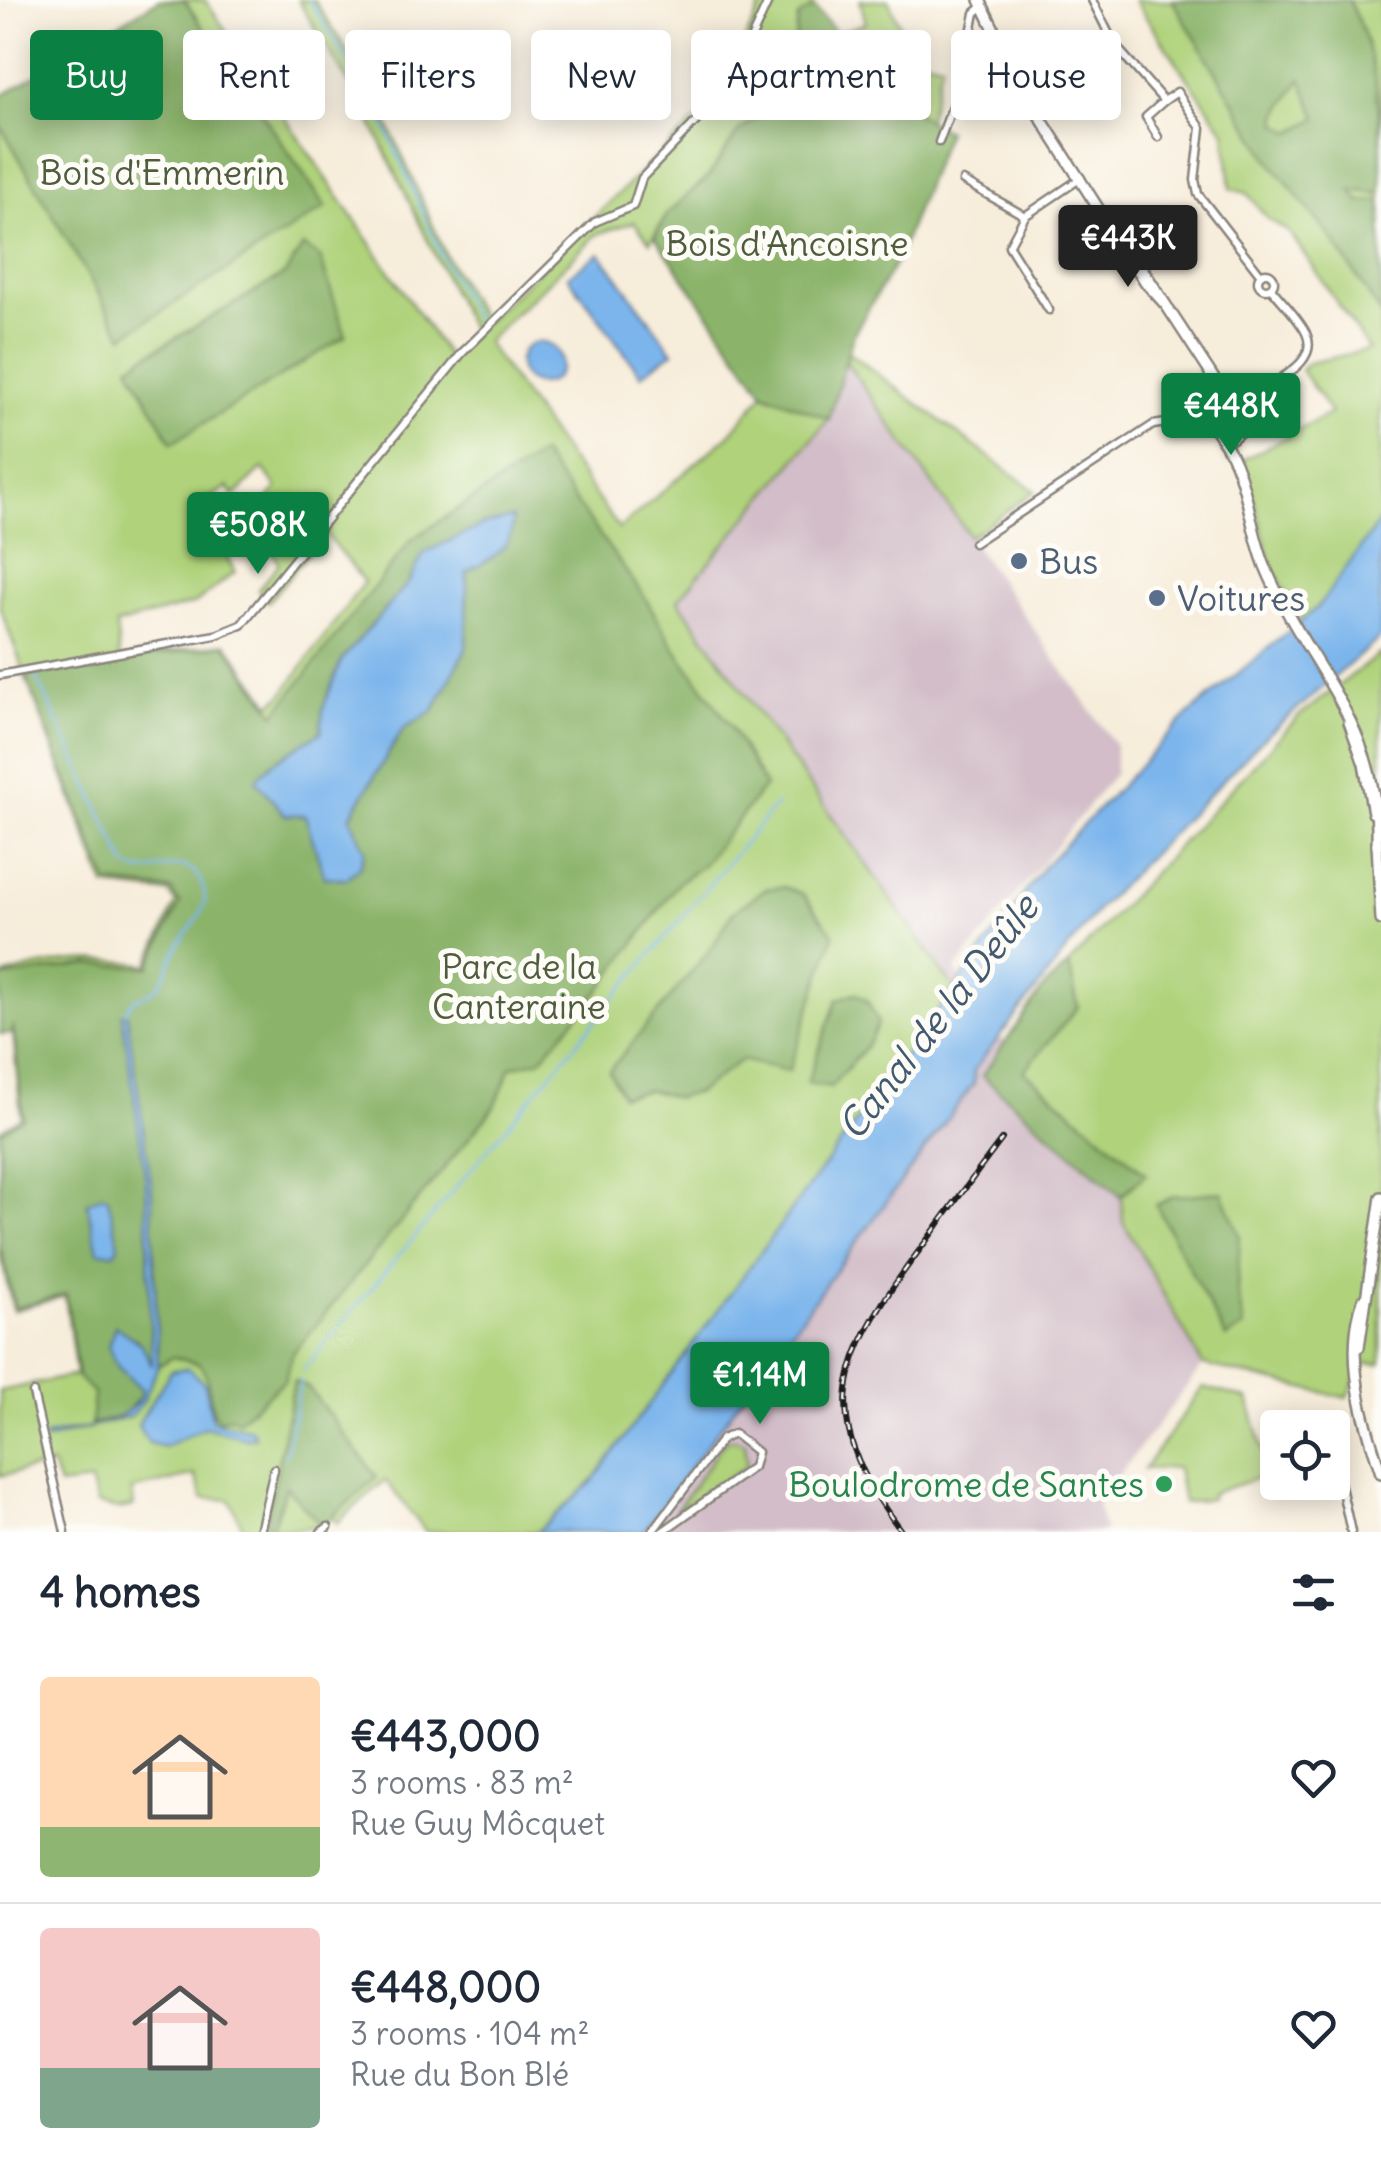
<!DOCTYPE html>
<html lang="en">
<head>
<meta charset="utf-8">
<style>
	:root { --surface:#fff; --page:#f2f2f3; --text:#1f2937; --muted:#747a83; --line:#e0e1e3; --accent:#0b8043 }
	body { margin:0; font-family:Delius,sans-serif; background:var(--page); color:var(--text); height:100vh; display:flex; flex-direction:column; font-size:38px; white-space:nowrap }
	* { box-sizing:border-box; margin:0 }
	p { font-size:32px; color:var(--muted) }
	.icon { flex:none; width:55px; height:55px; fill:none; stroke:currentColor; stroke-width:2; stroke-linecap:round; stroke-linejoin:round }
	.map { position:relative; height:1532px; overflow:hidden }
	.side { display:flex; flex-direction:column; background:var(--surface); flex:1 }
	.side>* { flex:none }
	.banner { position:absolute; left:30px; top:30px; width:1322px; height:90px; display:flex; gap:20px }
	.fabs { position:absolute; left:1260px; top:1410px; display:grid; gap:20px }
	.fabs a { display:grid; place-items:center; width:90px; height:90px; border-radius:10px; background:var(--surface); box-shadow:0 5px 25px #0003; font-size:50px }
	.price { position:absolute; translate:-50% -85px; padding:0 22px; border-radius:10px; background:var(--accent); color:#fff; font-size:32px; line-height:65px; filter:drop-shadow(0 2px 5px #0008) }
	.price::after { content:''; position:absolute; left:50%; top:60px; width:30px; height:22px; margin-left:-15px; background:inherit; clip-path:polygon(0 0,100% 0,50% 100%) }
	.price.on { background:#222; color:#fff }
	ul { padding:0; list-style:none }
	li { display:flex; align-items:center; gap:30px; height:250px; padding:0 40px }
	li+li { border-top:2px solid var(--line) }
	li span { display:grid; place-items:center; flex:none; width:280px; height:200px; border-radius:10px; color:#555 }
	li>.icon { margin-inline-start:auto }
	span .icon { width:120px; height:120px; fill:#fffc; stroke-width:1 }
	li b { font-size:42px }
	h2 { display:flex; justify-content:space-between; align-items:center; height:120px; padding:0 40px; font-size:42px }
	.tag { padding:0 35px; border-radius:10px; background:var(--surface); box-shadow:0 5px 25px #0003; font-size:35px; line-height:90px }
	.tag.on { background:var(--accent); color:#fff }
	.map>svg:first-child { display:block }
</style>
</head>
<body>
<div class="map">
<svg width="1381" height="1532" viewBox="0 0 1381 1532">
	<rect width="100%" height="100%" fill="#fdfcf7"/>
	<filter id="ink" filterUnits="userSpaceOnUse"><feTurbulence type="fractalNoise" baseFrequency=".01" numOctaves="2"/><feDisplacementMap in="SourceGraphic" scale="20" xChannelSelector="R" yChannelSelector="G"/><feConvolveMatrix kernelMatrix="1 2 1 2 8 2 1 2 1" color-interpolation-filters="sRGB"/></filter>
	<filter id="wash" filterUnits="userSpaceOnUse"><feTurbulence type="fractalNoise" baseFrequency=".0048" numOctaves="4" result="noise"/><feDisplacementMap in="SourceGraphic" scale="40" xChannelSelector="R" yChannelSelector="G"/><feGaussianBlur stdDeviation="2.25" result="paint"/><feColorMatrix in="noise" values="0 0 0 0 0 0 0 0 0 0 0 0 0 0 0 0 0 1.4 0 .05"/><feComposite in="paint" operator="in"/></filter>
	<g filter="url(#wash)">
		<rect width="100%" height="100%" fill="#f7eddb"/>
		<polygon fill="#d2bdc8" points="846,362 1115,745 1115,773 955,970 1024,1071 1146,1174 1123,1222 1203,1365 1097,1504 1105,1532 578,1532 952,986 678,600 829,419"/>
		<g fill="#afd27a" stroke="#66774b" stroke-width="2.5" fill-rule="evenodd">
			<path d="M184 0H205L448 357 472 333 368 115 298 0H314L375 94 447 258 484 323 703 113 721 91 764 0H808L814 7 798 18 792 71 763 113 738 132 709 176 668 213 650 242 634 222 597 234 486 342 619 529 730 434 764 393 829 419 678 600 954 988 828 1165 591 1483 537 1532H426L385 1480 337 1523 332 1517C317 1530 288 1532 269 1526L263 1532H245L230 1500 203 1498 195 1475 132 1490 134 1506 117 1509 97 1504 90 1482 59 1486 52 1465 0 1476V1391L76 1375 65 1296 13 1311 0 1253V1130L21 1117 13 1034 1 977C49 960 98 956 148 965L176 903 169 893 105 886 0 608V125L123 335 326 207ZM285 274 172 442 130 365ZM263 468 277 488 253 519 279 563 258 590 268 602 325 533 364 582 282 695 271 704 226 643 120 659 116 625 196 603 235 572 198 505 228 487 234 495 239 492Z"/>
			<polygon points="860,0 888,0 915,57 942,63 928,119 900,104 836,33 866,23"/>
			<polygon points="1134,0 1381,0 1381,519 1325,599 1303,622 1272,567 1243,460 1331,413 1301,370 1308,363 1369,350 1290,233 1268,219 1247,193 1231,189 1225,132"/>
			<polygon points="848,352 1035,491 970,537 846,362"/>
			<polygon points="1381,653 1381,1364 1364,1364 1347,1398 1203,1365 1123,1222 1121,1196 1145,1174 1024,1071 1078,1007 1069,964 1299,716"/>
			<polygon points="1203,1387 1248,1399 1270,1474 1210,1494 1211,1499 1183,1503 1177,1468 1144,1469"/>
			<polygon points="732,1439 745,1443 747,1466 675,1512 723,1443"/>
		</g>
		<g fill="#8bb46a" stroke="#546843" stroke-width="2.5" fill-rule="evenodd">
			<polygon points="158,0 184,0 326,207 123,336 0,125 0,97"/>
			<path d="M1172 0H1348C1381 58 1381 125 1381 194L1351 190 1360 202 1381 200V314L1333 240 1271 163ZM1301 79 1317 118 1292 132 1278 124V115Z"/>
			<polygon points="814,7 900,104 947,131 897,260 853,335 829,419 764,393 655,237 668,213 709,176 738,132 763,113 792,72 798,17"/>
			<polygon points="303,246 320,257 346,336 172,443 129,366 285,274"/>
			<path d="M541 454 644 596 676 650 730 725 765 786 701 867 680 881 599 991 540 1060 511 1067 495 1106 293 1353 285 1380 238 1421 231 1417 218 1420C205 1401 214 1384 200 1364L173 1357 158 1366 151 1182 126 1014H123L146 1181 152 1367 137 1340 120 1332 113 1359 143 1392 125 1415 91 1425 94 1394 78 1377 66 1294 15 1308 0 1245V1132L23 1117 13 1025V1034H0V978L88 964 149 967 180 903 171 890 108 883 25 676 225 644 275 714 411 540ZM483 525 467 571 466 649 433 711 403 729 350 817 324 877 305 814 271 764 321 732 323 708 341 661 409 582 424 553Z"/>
			<polygon points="784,887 803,894 834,935 789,1071 741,1060 698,1092 676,1098 649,1090 622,1096 609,1071 712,947 733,912 765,889"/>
			<polygon points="1069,964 1078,1007 1024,1071 1146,1174 1121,1196 982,1076 1044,987"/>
			<path d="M855 993 867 1000 878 1022C869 1051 849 1063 831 1087L807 1083 837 1000Z"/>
			<polygon points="1222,1192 1240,1236 1237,1290 1244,1327 1226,1338 1156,1205 1173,1196"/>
			<polygon points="294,1381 308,1387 377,1477 322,1526 286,1487 272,1527 265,1531"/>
		</g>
		<g fill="#7cb5ec" stroke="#4c6884" stroke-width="2.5">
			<polygon points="600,253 673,352 641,375 568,276"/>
			<circle cx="540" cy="363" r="21"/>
			<path d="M512 518C514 549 492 559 467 572L466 649 433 711 403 729 350 817 365 851 360 867 346 879 324 877 305 815H285L256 780 271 764 321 732 323 708 341 661 409 582 424 553 483 525Z"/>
			<polygon points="1381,519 1381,637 1265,737 1099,908 974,1070 974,1083 643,1532 537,1532 591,1483 1045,865 1189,714 1319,606"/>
			<path d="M122 1014H127L151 1182 158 1366 143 1402 131 1416 46 1440 45 1436C78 1428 129 1427 143 1391L118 1367 108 1346 115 1326 142 1345 152 1366 146 1181Z"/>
			<polygon points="103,1195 108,1198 119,1245 115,1253 98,1252 87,1203"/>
			<polygon points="188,1368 205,1384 213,1421 252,1430 255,1437 245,1438 205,1427 164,1447 149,1443 138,1426 141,1419 171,1371"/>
		</g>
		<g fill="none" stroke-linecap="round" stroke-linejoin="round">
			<g stroke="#7cb5ec" stroke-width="2.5">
				<polyline points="309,0 376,105 442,257 480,329"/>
				<path d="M35 674 126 865C147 883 180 851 197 875 219 906 189 925 176 950 164 974 164 992 134 999L125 1013"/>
				<polyline points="303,1370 777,804"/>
				<polyline points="285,1457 301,1379"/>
			</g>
		</g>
	</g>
	<g filter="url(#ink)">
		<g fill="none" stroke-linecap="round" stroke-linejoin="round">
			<g stroke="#8a847c" stroke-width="11">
				<g id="minor">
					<polyline points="1092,0 1114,44 1164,101 1146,117 1158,137"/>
					<polyline points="1024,92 1109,36"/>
					<polyline points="1164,101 1177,92 1201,128 1195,180 1198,194 1261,275"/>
					<polyline points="939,142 961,83 975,13 983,6"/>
					<polyline points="963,181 1025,216"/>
					<circle cx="1266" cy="281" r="8"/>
					<polyline points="1049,310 1009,246 1025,216 1081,178"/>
					<path d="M1238 414C1249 386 1324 371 1306 333 1298 317 1282 302 1271 288"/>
					<polyline points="974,543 1153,425 1186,420 1212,426"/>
					<polyline points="0,675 216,635 241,625 462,353 595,222 633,206 642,178 729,87 769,0"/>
					<polyline points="33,1393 65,1532"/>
					<polyline points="1335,1459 1351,1532"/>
					<polyline points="260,1532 274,1469"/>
					<polyline points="321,1532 328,1527"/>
					<polyline points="652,1532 722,1439 734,1434 757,1452 753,1467 662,1532"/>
				</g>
			</g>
			<g stroke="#8a847c" stroke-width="14">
				<g id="tertiary">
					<polyline points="980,0 1024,92 1146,283 1164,303"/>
					<polyline points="1134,256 1241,420 1242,429 1232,438 1220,436 1205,414 1212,388 1210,373"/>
					<path d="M1220 436C1249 476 1247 521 1265 566 1308 670 1381 723 1377 846"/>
					<polyline points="1349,722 1364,764 1373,813"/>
					<polyline points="1377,843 1381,920"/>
					<path d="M1363 1300C1344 1356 1363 1419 1381 1473"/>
					<polyline points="1359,1347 1381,1197"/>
				</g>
			</g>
			<use href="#minor" stroke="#fff" stroke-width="6"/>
			<use href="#tertiary" stroke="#fff" stroke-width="9"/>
			<g stroke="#1c1c1c" stroke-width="6">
				<path id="rail" d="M902 1532C820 1424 833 1368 910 1263 941 1221 971 1180 1002 1139"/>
			</g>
			<use href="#rail" stroke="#fdfcf7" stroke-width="2.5" stroke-dasharray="8" stroke-linecap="butt"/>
		</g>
	</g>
	<g fill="#5c6f8a" stroke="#fdfcf7" stroke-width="4">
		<circle cx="1019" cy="561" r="10"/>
		<circle cx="1157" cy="598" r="10"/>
	</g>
	<circle fill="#2e9e5b" stroke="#fdfcf7" stroke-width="4" cx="1164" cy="1484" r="10"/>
	<g text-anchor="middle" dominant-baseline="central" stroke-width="10" stroke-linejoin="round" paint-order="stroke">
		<g font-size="35" fill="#4f5c3d" stroke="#fdfcf7">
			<text x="162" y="172">Bois d'Emmerin</text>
			<text x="787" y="243">Bois d'Ancoisne</text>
			<text x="519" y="966">Parc de la<tspan x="519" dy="40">Canteraine</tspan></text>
		</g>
		<g font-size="35" fill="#4e5e75" stroke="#fdfcf7" text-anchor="start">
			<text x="1039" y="561">Bus</text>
			<text x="1177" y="598">Voitures</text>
		</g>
		<g font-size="35" fill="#27864d" stroke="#fdfcf7" text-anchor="end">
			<text x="1144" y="1484">Boulodrome de Santes</text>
		</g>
		<g font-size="38" font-style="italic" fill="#42596f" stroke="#fdfcf7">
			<text transform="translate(938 1017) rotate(-52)">Canal de la Deûle</text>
		</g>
	</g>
</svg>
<div class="fabs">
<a><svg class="icon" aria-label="locate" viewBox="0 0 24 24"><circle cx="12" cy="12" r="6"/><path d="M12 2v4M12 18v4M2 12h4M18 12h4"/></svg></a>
</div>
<b class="price on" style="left:1128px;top:290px">€443K</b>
<b class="price" style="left:1231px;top:458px">€448K</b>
<b class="price" style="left:258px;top:577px">€508K</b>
<b class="price" style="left:760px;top:1427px">€1.14M</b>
<div class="banner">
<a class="tag on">Buy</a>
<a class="tag">Rent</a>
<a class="tag">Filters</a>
<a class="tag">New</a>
<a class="tag">Apartment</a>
<a class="tag">House</a>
</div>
</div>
<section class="side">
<h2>4 homes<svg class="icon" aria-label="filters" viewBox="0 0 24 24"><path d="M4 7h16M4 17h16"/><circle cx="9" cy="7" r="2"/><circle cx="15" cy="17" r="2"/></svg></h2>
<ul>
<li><span style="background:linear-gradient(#ffd9b3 75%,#8fb573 0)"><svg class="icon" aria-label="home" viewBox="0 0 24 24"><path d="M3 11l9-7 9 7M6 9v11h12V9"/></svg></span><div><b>€443,000</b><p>3 rooms · 83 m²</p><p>Rue Guy Môcquet</p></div><svg class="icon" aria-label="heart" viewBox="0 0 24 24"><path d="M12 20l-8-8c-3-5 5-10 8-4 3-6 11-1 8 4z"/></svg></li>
<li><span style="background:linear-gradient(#f6c9c9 70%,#7fa58c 0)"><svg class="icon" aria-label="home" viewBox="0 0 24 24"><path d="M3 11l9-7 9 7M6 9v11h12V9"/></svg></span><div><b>€448,000</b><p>3 rooms · 104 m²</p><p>Rue du Bon Blé</p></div><svg class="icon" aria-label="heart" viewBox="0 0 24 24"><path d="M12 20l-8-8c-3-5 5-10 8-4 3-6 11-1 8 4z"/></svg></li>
</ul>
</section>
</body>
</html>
